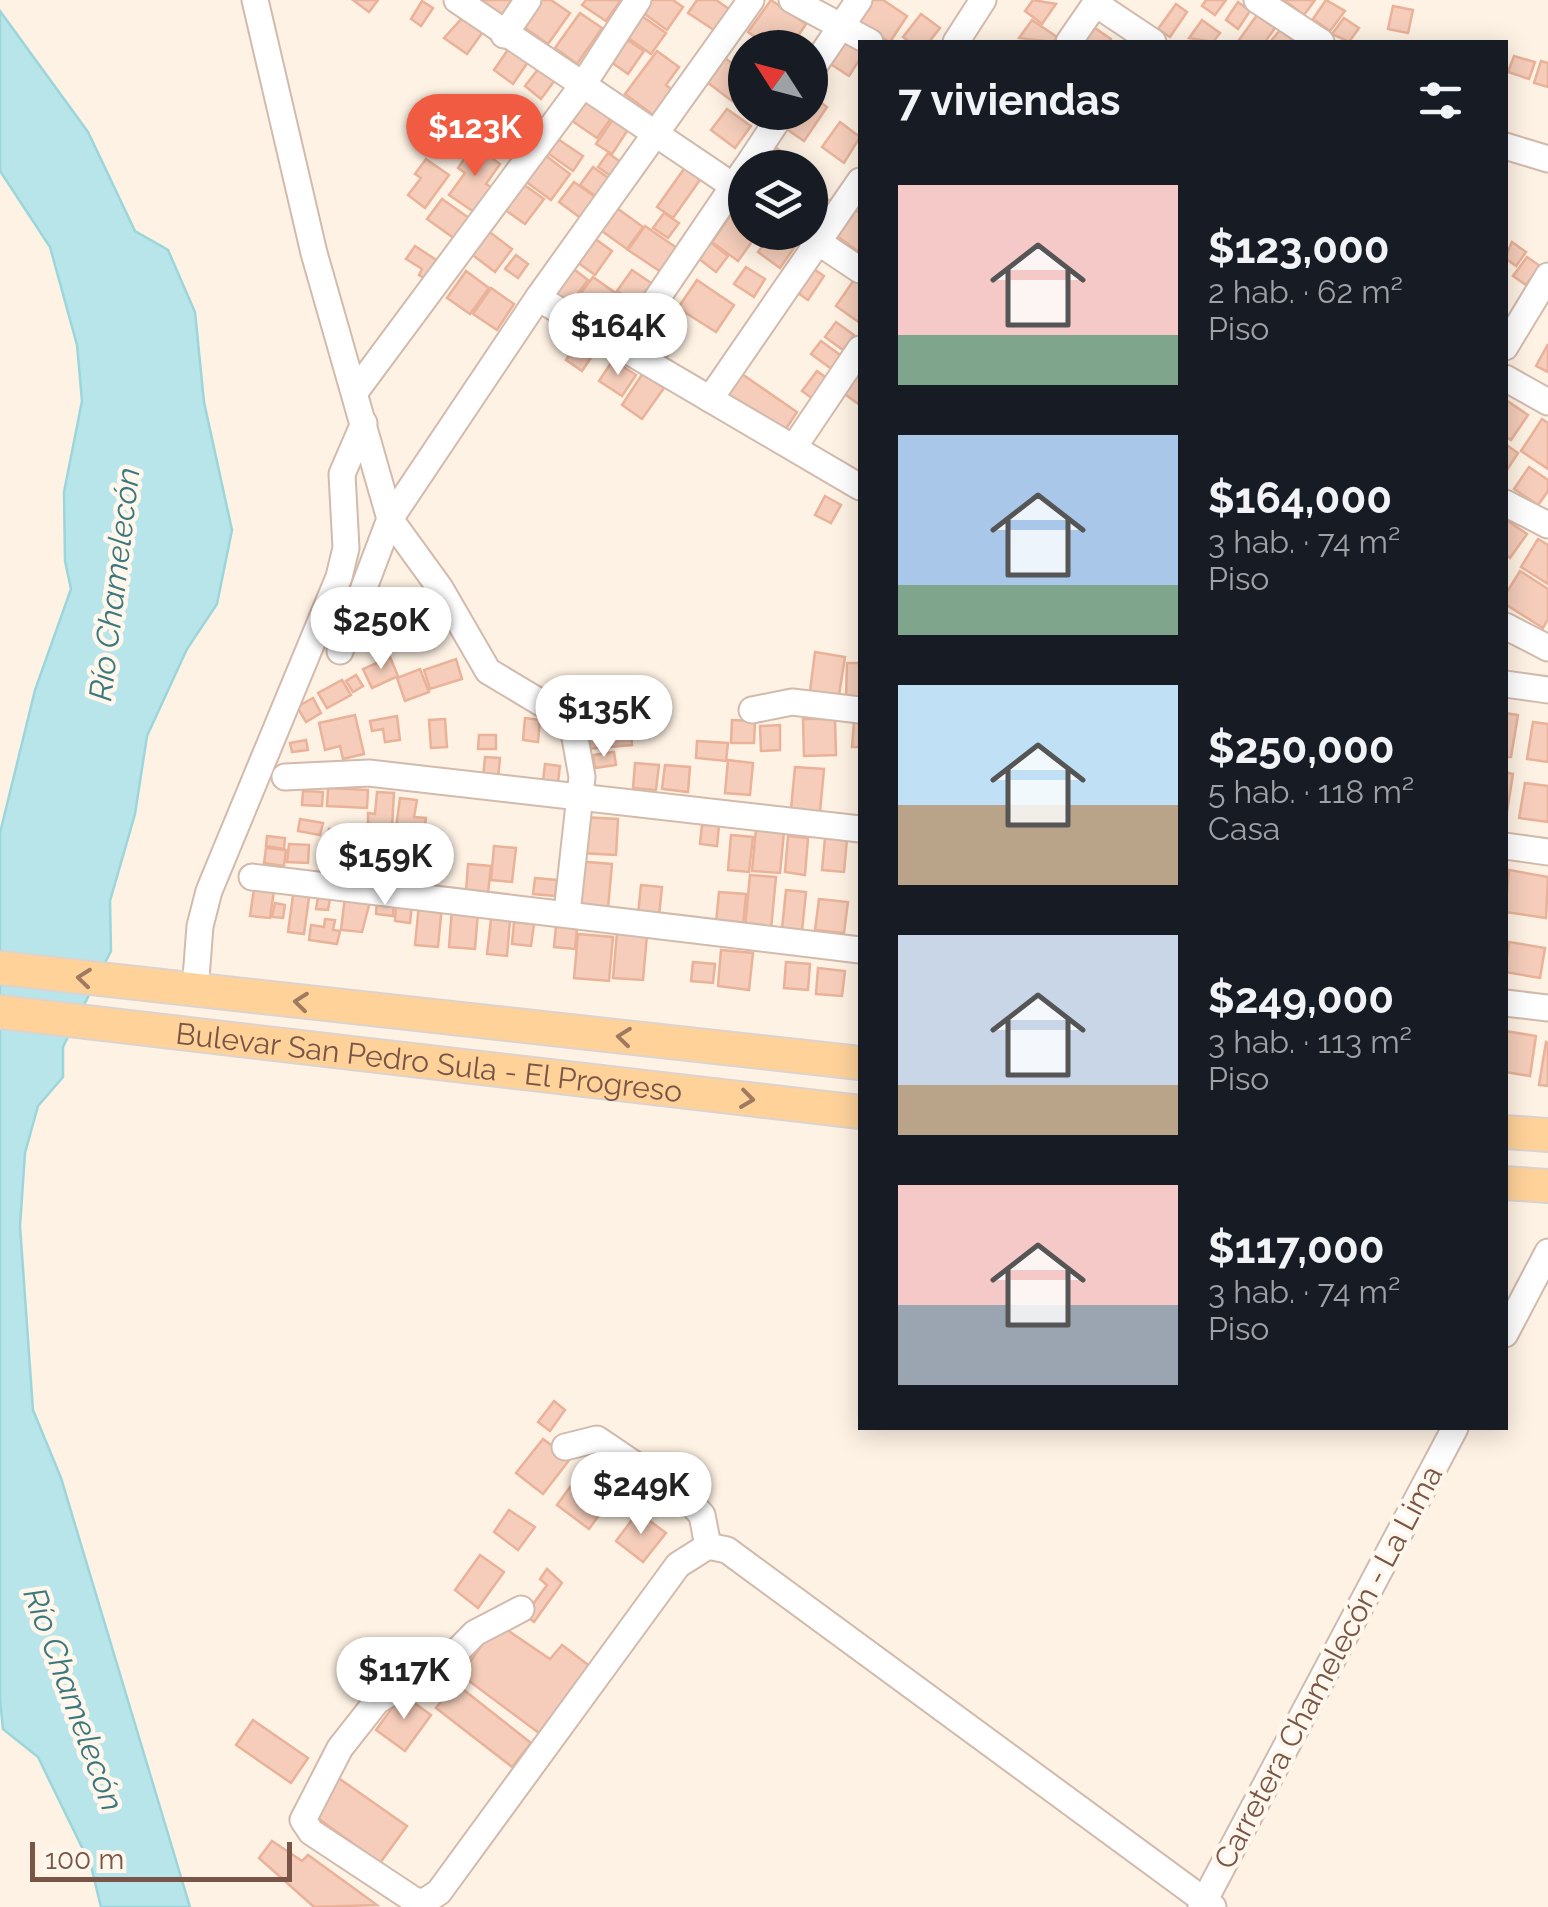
<!DOCTYPE html>
<html lang="es">
<head>
<meta charset="utf-8">
<style>
	:root { --surface:#171b24; --page:#20242c; --text:#f1f3f6; --muted:#9ea1a6; --accent:#f05b41 }
	body { margin:0; font-family:Raleway,sans-serif; background:var(--page); color:var(--text); height:100vh; display:flex; flex-direction:column; font-size:38px; white-space:nowrap }
	* { box-sizing:border-box; margin:0 }
	p { font-size:32px; color:var(--muted) }
	.icon { flex:none; width:55px; height:55px; fill:none; stroke:currentColor; stroke-width:2; stroke-linecap:round; stroke-linejoin:round }
	.map { position:relative; flex:1; overflow:hidden }
	.side { position:absolute; left:858px; top:40px; width:650px; height:1390px; display:flex; flex-direction:column; background:var(--surface); border-radius:0px; box-shadow:0 5px 25px #0003 }
	.side>* { flex:none }
	.needle { width:65px; rotate:306deg }
	.tools { position:absolute; left:728px; top:30px; display:grid; gap:20px }
	.tools a { display:grid; place-items:center; width:100px; height:100px; border-radius:50%; background:var(--surface); box-shadow:0 5px 25px #0003; font-size:50px }
	.scale { position:absolute; left:30px; bottom:25px; width:262px; box-sizing:border-box; padding-left:10px; border:5px solid #785547; border-top:0; font-size:28px; line-height:35px; white-space:nowrap; color:#785547; -webkit-text-stroke:8px #fff6ec; paint-order:stroke }
	.price { position:absolute; translate:-50% -85px; padding:0 22px; border-radius:35px; background:#fff; color:#222; font-size:32px; line-height:65px; filter:drop-shadow(0 2px 5px #0008) }
	.price::after { content:''; position:absolute; left:50%; top:60px; width:30px; height:22px; margin-left:-15px; background:inherit; clip-path:polygon(0 0,100% 0,50% 100%) }
	.price.current { background:var(--accent); color:#fff }
	ul { padding:0; list-style:none }
	li { display:flex; align-items:center; gap:30px; height:250px; padding:0 40px }
	li span { display:grid; place-items:center; flex:none; width:280px; height:200px; border-radius:0px; color:#555 }
	li>.icon { margin-inline-start:auto }
	span .icon { width:120px; height:120px; fill:#fffc; stroke-width:1 }
	li b { font-size:42px }
	h2 { display:flex; justify-content:space-between; align-items:center; height:120px; padding:0 40px; font-size:42px }
	.map>svg:first-child { display:block }
</style>
</head>
<body>
<div class="map">
<svg width="1548" height="1907" viewBox="0 0 1548 1907">
	<rect width="100%" height="100%" fill="#fef2e4"/>
	<polygon fill="#b7e5e9" stroke="#9cd6db" stroke-width="2.5" points="0,11 88,132 135,231 168,250 195,312 204,402 232,530 217,604 187,649 147,736 135,814 110,901 111,951 63,1047 63,1077 38,1106 25,1153 20,1226 33,1410 61,1478 190,1907 101,1907 91,1866 38,1757 3,1729 0,1700 0,833 35,690 71,589 65,561 64,492 82,401 77,345 50,247 0,171"/>
	<g fill="#f5cdba" stroke="#e9b299" stroke-width="2.5">
		<polygon points="353,0 378,0 369,12"/>
		<polygon points="482,0 514,0 503,16"/>
		<polygon points="530,0 551,0 570,13 548,44 515,21"/>
		<polygon points="586,0 621,0 606,21 582,5"/>
		<polygon points="651,0 673,0 683,7 667,30 642,12"/>
		<polygon points="697,0 716,0 729,9 714,30 688,13"/>
		<polygon points="771,0 806,24 790,48 770,48 748,32"/>
		<polygon points="866,0 883,0 907,16 890,42 852,21"/>
		<polygon points="1033,0 1056,4 1042,24 1025,11"/>
		<polygon points="1206,0 1226,0 1215,15 1202,6"/>
		<polygon points="1284,0 1315,0 1304,15"/>
		<polygon points="1326,0 1345,11 1330,31 1313,19"/>
		<polygon points="422,1 433,8 421,26 411,19"/>
		<polygon points="1238,2 1250,11 1238,29 1226,20"/>
		<polygon points="1176,4 1187,12 1170,37 1158,29"/>
		<polygon points="1393,6 1413,10 1408,33 1388,29"/>
		<polygon points="580,13 602,28 577,64 555,48"/>
		<polygon points="639,14 666,33 651,54 624,35"/>
		<polygon points="921,14 940,28 929,42 910,42 903,37"/>
		<polygon points="465,15 485,29 467,54 444,38"/>
		<polygon points="1257,15 1275,28 1265,42 1243,42 1239,40"/>
		<polygon points="1344,18 1359,28 1349,42 1332,34"/>
		<polygon points="1032,20 1057,37 1053,42 1019,38"/>
		<polygon points="1202,20 1220,33 1213,42 1189,38"/>
		<polygon points="1092,26 1111,39 1109,42 1081,42"/>
		<polygon points="1280,30 1293,40 1291,42 1270,42"/>
		<polygon points="623,37 644,51 628,74 607,59"/>
		<polygon points="845,39 860,49 860,59 849,76 829,63"/>
		<polygon points="509,48 528,62 513,84 494,70"/>
		<polygon points="657,51 679,67 666,85 675,92 656,117 625,94"/>
		<polygon points="1514,56 1535,62 1529,79 1508,72"/>
		<polygon points="725,58 745,73 745,83 732,101 707,82"/>
		<polygon points="1541,61 1548,63 1548,87 1534,83"/>
		<polygon points="539,68 555,80 541,99 525,86"/>
		<polygon points="582,92 614,114 597,138 565,116"/>
		<polygon points="810,95 827,107 804,141 782,126 792,112 810,112"/>
		<polygon points="428,103 448,116 437,133 417,120"/>
		<polygon points="727,109 751,126 735,148 711,130"/>
		<polygon points="616,115 631,125 612,154 596,144"/>
		<polygon points="840,122 860,137 844,163 822,147"/>
		<polygon points="552,135 583,156 573,171 542,149"/>
		<polygon points="769,143 788,156 780,168 751,168"/>
		<polygon points="474,145 500,164 486,184 491,187 474,212 449,195 465,173 458,168"/>
		<polygon points="541,152 570,174 551,200 521,178"/>
		<polygon points="608,153 625,165 615,179 598,167"/>
		<polygon points="426,159 449,175 425,208 408,195 421,178 415,174"/>
		<polygon points="686,166 702,177 673,218 657,207"/>
		<polygon points="593,167 614,182 601,200 580,185"/>
		<polygon points="574,182 601,201 586,222 559,202"/>
		<polygon points="523,184 544,199 525,224 504,209"/>
		<polygon points="814,189 833,203 815,226 810,222"/>
		<polygon points="442,199 469,218 455,239 427,219"/>
		<polygon points="614,206 643,227 627,249 599,229"/>
		<polygon points="736,207 745,214 745,232 759,232 738,261 712,242"/>
		<polygon points="855,210 860,213 859,252 837,236"/>
		<polygon points="664,213 679,223 668,238 653,228"/>
		<polygon points="645,226 677,248 661,272 628,250"/>
		<polygon points="487,230 512,249 495,272 470,253"/>
		<polygon points="773,232 796,245 780,268 758,252"/>
		<polygon points="594,238 612,251 595,275 577,262"/>
		<polygon points="710,242 728,256 716,272 698,258"/>
		<polygon points="1512,242 1526,252 1516,266 1505,258"/>
		<polygon points="415,246 441,263 429,281 419,275 422,269 406,259"/>
		<polygon points="516,255 528,264 518,278 505,269"/>
		<polygon points="1527,257 1540,266 1526,285 1513,276"/>
		<polygon points="808,265 824,276 808,300 792,289"/>
		<polygon points="571,267 588,280 569,306 552,294"/>
		<polygon points="746,267 765,279 754,297 734,284"/>
		<polygon points="632,270 654,285 639,306 617,291"/>
		<polygon points="466,271 489,288 470,314 447,298"/>
		<polygon points="858,274 860,275 860,323 836,306"/>
		<polygon points="593,277 617,294 594,316 574,302"/>
		<polygon points="697,280 734,305 716,332 678,308"/>
		<polygon points="491,288 514,304 497,330 473,314"/>
		<polygon points="615,306 634,319 623,335 604,321"/>
		<polygon points="655,316 682,332 663,363 637,347"/>
		<polygon points="836,322 854,335 843,350 825,337"/>
		<polygon points="581,338 597,349 582,371 566,360"/>
		<polygon points="821,341 843,357 833,370 811,354"/>
		<polygon points="1548,344 1548,372 1536,366"/>
		<polygon points="613,360 636,375 622,396 599,381"/>
		<polygon points="817,371 828,379 813,399 802,391"/>
		<polygon points="739,372 797,412 782,435 724,395"/>
		<polygon points="643,373 664,388 642,419 622,405"/>
		<polygon points="856,373 860,376 860,405 843,393"/>
		<polygon points="1506,400 1528,415 1511,440 1505,436"/>
		<polygon points="1542,419 1548,423 1548,469 1521,451"/>
		<polygon points="1505,444 1518,453 1505,473"/>
		<polygon points="1529,467 1548,480 1548,491 1538,505 1514,489"/>
		<polygon points="825,496 841,505 831,523 815,515"/>
		<polygon points="1505,519 1527,534 1510,558 1505,554"/>
		<polygon points="1538,539 1548,545 1548,584 1521,567"/>
		<polygon points="1520,571 1548,589 1548,619 1543,628 1505,604 1505,595"/>
		<polygon points="815,652 845,657 839,695 810,691"/>
		<polygon points="390,657 398,676 372,688 363,669"/>
		<polygon points="456,659 462,679 430,689 424,670"/>
		<polygon points="847,663 860,663 860,698 846,698"/>
		<polygon points="420,669 429,692 405,701 397,678"/>
		<polygon points="356,675 363,686 353,692 346,681"/>
		<polygon points="342,680 351,695 327,708 318,693"/>
		<polygon points="313,698 321,713 306,722 297,707"/>
		<polygon points="628,704 632,745 587,749 584,708"/>
		<polygon points="1505,713 1518,715 1511,757 1505,757"/>
		<polygon points="355,715 364,754 343,759 340,746 325,750 319,723"/>
		<polygon points="397,716 400,740 385,742 383,729 372,731 370,721"/>
		<polygon points="525,718 540,720 538,742 523,740"/>
		<polygon points="445,719 447,747 431,748 429,720"/>
		<polygon points="803,719 835,719 836,755 804,756"/>
		<polygon points="732,720 755,721 754,743 731,743"/>
		<polygon points="854,722 860,723 860,747 852,747"/>
		<polygon points="1533,722 1548,724 1548,762 1527,759"/>
		<polygon points="780,725 780,750 761,751 760,726"/>
		<polygon points="479,735 496,735 496,749 478,749"/>
		<polygon points="306,740 308,750 292,752 290,743"/>
		<polygon points="697,741 728,743 726,761 696,758"/>
		<polygon points="614,752 616,765 595,768 593,755"/>
		<polygon points="485,757 500,758 498,779 483,778"/>
		<polygon points="728,760 753,763 750,795 725,793"/>
		<polygon points="635,763 659,765 656,790 633,788"/>
		<polygon points="545,764 560,766 558,782 543,781"/>
		<polygon points="665,765 690,767 688,792 662,789"/>
		<polygon points="795,767 824,769 820,812 791,809"/>
		<polygon points="1505,772 1513,774 1506,818 1505,818"/>
		<polygon points="1525,783 1548,786 1548,822 1519,818"/>
		<polygon points="328,788 368,790 367,808 327,806"/>
		<polygon points="303,791 323,792 322,806 302,805"/>
		<polygon points="377,792 394,793 392,827 368,826 368,813 375,814"/>
		<polygon points="400,798 417,800 414,817 426,818 424,832 396,828"/>
		<polygon points="581,817 618,819 616,855 579,853"/>
		<polygon points="300,819 323,823 320,835 298,831"/>
		<polygon points="702,825 719,826 717,846 700,844"/>
		<polygon points="329,829 347,830 344,865 327,864"/>
		<polygon points="756,829 784,832 780,873 752,871"/>
		<polygon points="402,831 425,834 422,850 400,847"/>
		<polygon points="731,835 753,837 749,872 728,870"/>
		<polygon points="267,836 285,838 284,849 266,846"/>
		<polygon points="788,836 808,838 805,875 785,872"/>
		<polygon points="825,838 847,839 844,872 822,870"/>
		<polygon points="289,844 309,845 308,863 287,862"/>
		<polygon points="494,846 516,848 512,882 491,880"/>
		<polygon points="266,848 286,850 284,866 264,863"/>
		<polygon points="401,849 421,852 418,875 398,872"/>
		<polygon points="356,852 375,854 373,871 354,869"/>
		<polygon points="431,853 448,855 447,867 429,865"/>
		<polygon points="575,861 612,864 608,908 571,904"/>
		<polygon points="468,864 491,866 488,894 466,892"/>
		<polygon points="1509,870 1548,877 1546,918 1505,912"/>
		<polygon points="750,875 776,877 771,929 745,927"/>
		<polygon points="535,878 557,880 555,896 533,894"/>
		<polygon points="255,882 275,884 270,918 250,916"/>
		<polygon points="641,885 662,887 659,916 638,915"/>
		<polygon points="294,888 310,890 304,934 288,932"/>
		<polygon points="786,890 806,892 802,931 782,929"/>
		<polygon points="319,891 331,893 328,910 316,909"/>
		<polygon points="719,892 746,894 743,926 716,923"/>
		<polygon points="345,896 371,898 362,932 341,930"/>
		<polygon points="819,899 848,902 844,933 815,930"/>
		<polygon points="377,900 394,901 393,916 376,914"/>
		<polygon points="275,903 285,905 283,918 272,917"/>
		<polygon points="396,903 412,904 410,923 395,921"/>
		<polygon points="419,904 442,906 438,947 415,945"/>
		<polygon points="452,909 478,912 475,949 449,947"/>
		<polygon points="325,919 335,920 333,930 340,931 337,944 309,940 311,925 324,927"/>
		<polygon points="491,919 510,920 507,956 487,954"/>
		<polygon points="514,922 534,924 531,946 512,944"/>
		<polygon points="556,926 577,928 575,949 554,947"/>
		<polygon points="617,932 647,935 643,980 613,978"/>
		<polygon points="578,934 613,937 609,981 574,978"/>
		<polygon points="1509,942 1545,948 1540,978 1505,972"/>
		<polygon points="721,950 753,953 749,990 718,986"/>
		<polygon points="693,962 715,964 713,983 691,981"/>
		<polygon points="786,962 810,964 808,990 784,988"/>
		<polygon points="818,968 845,971 842,996 816,994"/>
		<polygon points="1505,1031 1536,1036 1530,1076 1505,1072"/>
		<polygon points="1546,1042 1548,1043 1548,1086 1539,1085"/>
		<polygon points="554,1401 565,1410 550,1431 538,1422"/>
		<polygon points="543,1439 570,1459 543,1494 516,1473"/>
		<polygon points="573,1483 605,1507 589,1529 557,1505"/>
		<polygon points="509,1510 535,1527 518,1550 494,1532"/>
		<polygon points="638,1512 666,1533 643,1562 616,1541"/>
		<polygon points="480,1555 504,1572 478,1608 455,1590"/>
		<polygon points="547,1569 562,1583 534,1622 525,1615 547,1585 540,1579"/>
		<polygon points="497,1623 550,1659 562,1645 591,1667 539,1733 461,1675"/>
		<polygon points="455,1683 531,1743 512,1767 436,1708"/>
		<polygon points="402,1694 431,1715 405,1751 376,1730"/>
		<polygon points="253,1720 308,1758 291,1783 236,1745"/>
		<polygon points="337,1777 407,1826 380,1863 312,1814"/>
		<polygon points="272,1841 302,1861 308,1855 377,1905 314,1907 259,1858"/>
	</g>
	<g fill="none" stroke-linecap="round" stroke-linejoin="round">
		<g stroke="#d2baac" stroke-width="29">
			<g id="minor">
				<polyline points="255,0 314,253 390,519 440,588 488,671 553,710 574,732 582,777 567,913"/>
				<polyline points="457,0 745,194"/>
				<polyline points="751,0 538,298 860,487"/>
				<polyline points="792,0 870,42"/>
				<polyline points="1257,0 1321,42"/>
				<polyline points="1096,4 1153,42"/>
				<polyline points="504,35 528,0"/>
				<polyline points="956,42 983,0"/>
				<polyline points="1069,42 1098,0"/>
				<polyline points="810,72 859,0"/>
				<polyline points="1505,146 1548,159"/>
				<polyline points="746,168 783,112"/>
				<polyline points="803,232 860,270"/>
				<polyline points="1505,347 1548,276"/>
				<polyline points="622,350 745,169"/>
				<polyline points="1505,378 1548,402"/>
				<polyline points="355,392 582,86 638,0"/>
				<polyline points="710,399 860,181"/>
				<polyline points="794,447 860,349"/>
				<polyline points="1505,503 1548,525"/>
				<polyline points="1505,626 1548,648"/>
				<polyline points="340,651 390,519 538,298"/>
				<polyline points="1505,684 1548,690"/>
				<polyline points="752,710 792,702 860,710"/>
				<polyline points="285,777 369,773 860,829"/>
				<polyline points="1505,846 1548,852"/>
				<polyline points="252,877 860,950"/>
				<polyline points="195,991 200,926 209,891 339,577 346,548 342,474 364,423"/>
				<polyline points="1505,1003 1548,1008"/>
				<polyline points="1505,1334 1548,1252"/>
				<polyline points="565,1447 597,1439 689,1501 702,1515 708,1546"/>
				<polyline points="521,1609 475,1633 422,1687 395,1690 377,1701 340,1748 303,1820 311,1832 414,1900 424,1902 439,1892 678,1565 708,1546 727,1550 1213,1907"/>
				<polyline points="1201,1907 1455,1428"/>
			</g>
		</g>
		<g stroke="#dcd3cf" stroke-width="36">
			<g id="major">
				<polyline points="0,968 860,1063"/>
				<path id="s1" d="M0 1012 860 1112"/>
				<polyline points="1505,1132 1548,1135"/>
				<polyline points="1505,1183 1548,1186"/>
			</g>
		</g>
		<use href="#minor" stroke="#fff" stroke-width="25"/>
		<use href="#major" stroke="#ffd29a" stroke-width="32"/>
	</g>
	<defs><path id="oneway-chevron" d="M-2-3.5L2.5 0L-2 3.5" fill="none" stroke-width="1.6" stroke-linecap="round" stroke-linejoin="round" transform="scale(2.5)"/></defs>
	<g stroke="#a07a60">
		<use href="#oneway-chevron" transform="translate(84 978) rotate(-174)"/>
		<use href="#oneway-chevron" transform="translate(301 1002) rotate(-174)"/>
		<use href="#oneway-chevron" transform="translate(624 1037) rotate(-174)"/>
		<use href="#oneway-chevron" transform="translate(747 1099) rotate(7)"/>
	</g>
	<g text-anchor="middle" dominant-baseline="central" stroke-width="9" stroke-linejoin="round" paint-order="stroke">
		<g font-size="30" fill="#785547" stroke="#fff6ec">
			<text stroke="none"><textPath href="#s1" startOffset="432">Bulevar San Pedro Sula - El Progreso</textPath></text>
			<text transform="translate(1328 1667) rotate(-62)">Carretera Chamelecón - La Lima</text>
		</g>
		<g font-size="32" font-style="italic" fill="#3a787e" stroke="#fff6ec">
			<text transform="translate(114 584) rotate(-83)">Río Chamelecón</text>
			<text transform="translate(74 1699) rotate(70)">Río Chamelecón</text>
		</g>
	</g>
</svg>
<div class="tools">
<a><svg class="needle" viewBox="-14 -14 28 28"><path d="M0-13l5 13h-10z" fill="#e53935"/><path d="M0 13l5-13h-10z" fill="#9ea1a6"/></svg></a>
<a><svg class="icon" aria-label="layers" viewBox="0 0 24 24"><path d="M12 4l9 5-9 5-9-5zM3 14l9 5 9-5"/></svg></a>
</div>
<div class="scale">100 m</div>
<b class="price current" style="left:475px;top:179px">$123K</b>
<b class="price" style="left:618px;top:378px">$164K</b>
<b class="price" style="left:381px;top:672px">$250K</b>
<b class="price" style="left:604px;top:760px">$135K</b>
<b class="price" style="left:385px;top:908px">$159K</b>
<b class="price" style="left:641px;top:1537px">$249K</b>
<b class="price" style="left:404px;top:1722px">$117K</b>
<section class="side">
<h2>7 viviendas<svg class="icon" aria-label="filters" viewBox="0 0 24 24"><path d="M4 7h16M4 17h16"/><circle cx="9" cy="7" r="2"/><circle cx="15" cy="17" r="2"/></svg></h2>
<ul>
<li><span style="background:linear-gradient(#f6c9c9 75%,#7fa58c 0)"><svg class="icon" aria-label="home" viewBox="0 0 24 24"><path d="M3 11l9-7 9 7M6 9v11h12V9"/></svg></span><div><b>$123,000</b><p>2 hab. · 62 m²</p><p>Piso</p></div></li>
<li><span style="background:linear-gradient(#a9c7e8 75%,#7fa58c 0)"><svg class="icon" aria-label="home" viewBox="0 0 24 24"><path d="M3 11l9-7 9 7M6 9v11h12V9"/></svg></span><div><b>$164,000</b><p>3 hab. · 74 m²</p><p>Piso</p></div></li>
<li><span style="background:linear-gradient(#bfe0f5 60%,#b9a48a 0)"><svg class="icon" aria-label="home" viewBox="0 0 24 24"><path d="M3 11l9-7 9 7M6 9v11h12V9"/></svg></span><div><b>$250,000</b><p>5 hab. · 118 m²</p><p>Casa</p></div></li>
<li><span style="background:linear-gradient(#c9d6e8 75%,#b9a48a 0)"><svg class="icon" aria-label="home" viewBox="0 0 24 24"><path d="M3 11l9-7 9 7M6 9v11h12V9"/></svg></span><div><b>$249,000</b><p>3 hab. · 113 m²</p><p>Piso</p></div></li>
<li><span style="background:linear-gradient(#f6c9c9 60%,#9aa5b1 0)"><svg class="icon" aria-label="home" viewBox="0 0 24 24"><path d="M3 11l9-7 9 7M6 9v11h12V9"/></svg></span><div><b>$117,000</b><p>3 hab. · 74 m²</p><p>Piso</p></div></li>
</ul>
</section>
</div>
</body>
</html>
